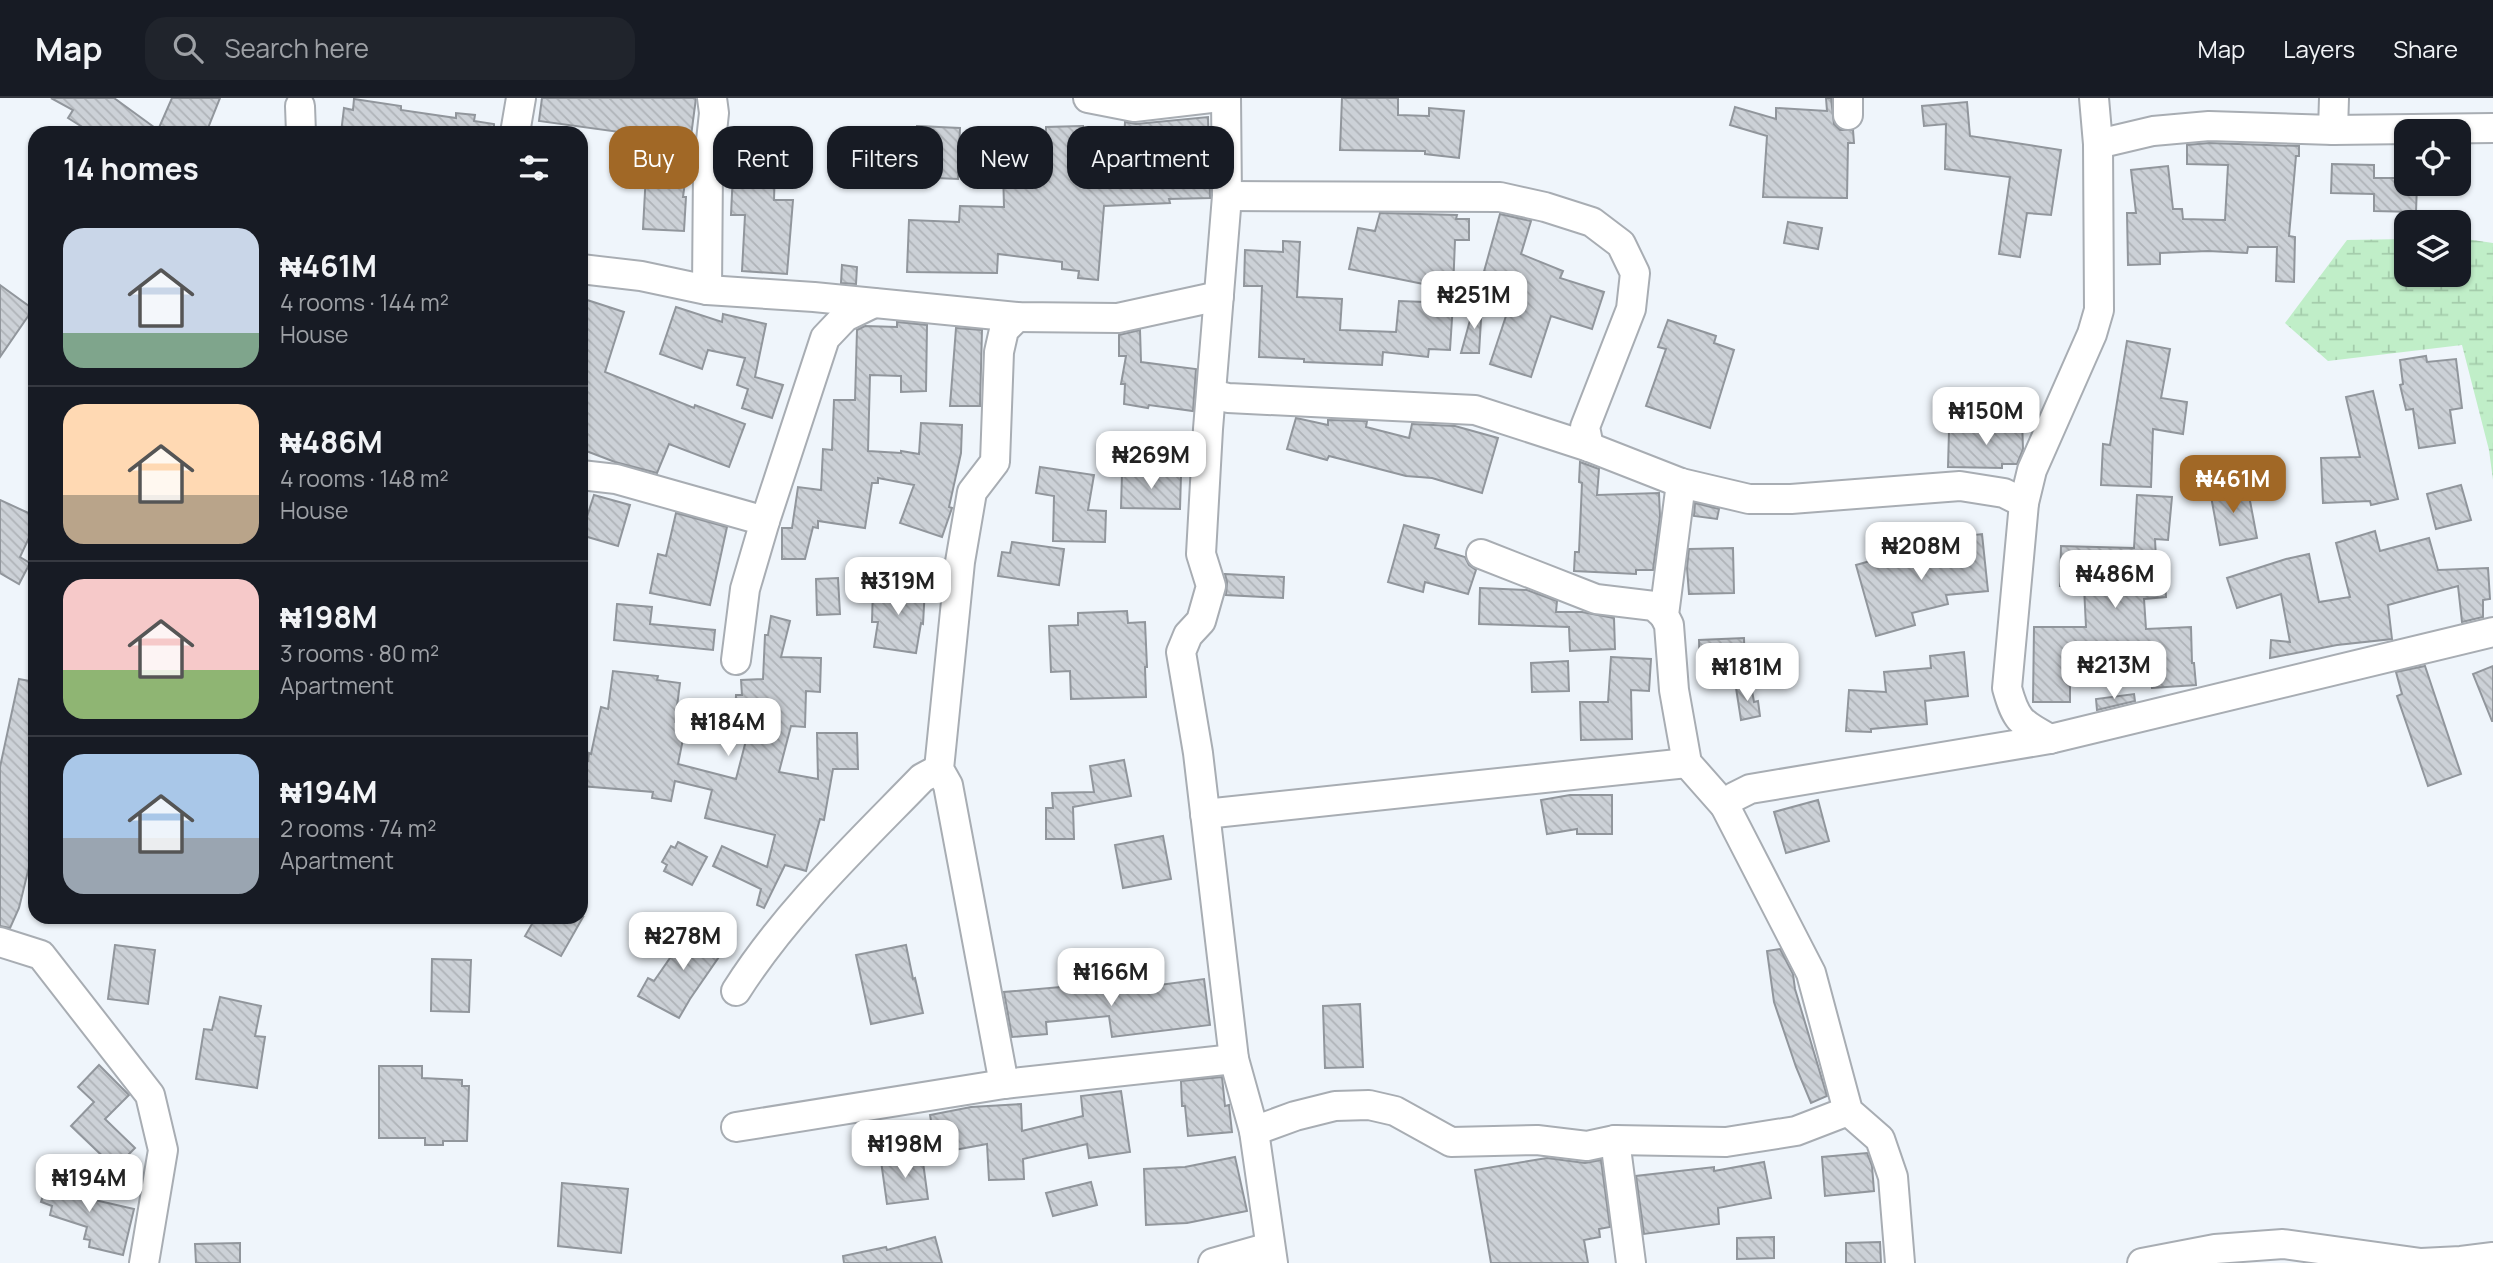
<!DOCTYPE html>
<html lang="en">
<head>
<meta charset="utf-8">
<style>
	:root { --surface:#171b24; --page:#20242c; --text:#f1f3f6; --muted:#9ea1a6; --line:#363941; --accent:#a16826 }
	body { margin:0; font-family:Manrope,sans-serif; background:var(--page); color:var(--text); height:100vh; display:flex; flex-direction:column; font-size:26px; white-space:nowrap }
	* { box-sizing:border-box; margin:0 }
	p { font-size:23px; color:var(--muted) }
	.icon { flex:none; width:38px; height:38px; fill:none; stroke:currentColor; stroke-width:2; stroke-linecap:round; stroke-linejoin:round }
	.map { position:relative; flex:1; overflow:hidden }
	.details { position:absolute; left:28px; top:28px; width:560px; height:798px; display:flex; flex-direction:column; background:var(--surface); border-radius:21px; box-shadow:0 2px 5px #0004 }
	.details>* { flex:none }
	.guide { position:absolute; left:609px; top:28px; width:665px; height:63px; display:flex; gap:14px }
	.fabs { position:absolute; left:2394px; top:21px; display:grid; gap:14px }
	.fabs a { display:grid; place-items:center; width:77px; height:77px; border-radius:14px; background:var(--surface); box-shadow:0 2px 5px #0004; font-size:35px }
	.price { position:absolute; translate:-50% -60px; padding:0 16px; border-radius:14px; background:#fff; color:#222; font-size:23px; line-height:46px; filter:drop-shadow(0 2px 4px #0008) }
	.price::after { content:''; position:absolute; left:50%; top:42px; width:21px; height:16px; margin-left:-10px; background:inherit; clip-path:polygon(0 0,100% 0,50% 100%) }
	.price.selected { background:var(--accent); color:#fff }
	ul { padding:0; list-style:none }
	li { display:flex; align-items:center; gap:21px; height:175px; padding:0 35px }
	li+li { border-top:2px solid var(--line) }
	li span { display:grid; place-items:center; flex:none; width:196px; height:140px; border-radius:21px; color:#555 }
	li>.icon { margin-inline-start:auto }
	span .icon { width:84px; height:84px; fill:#fffc; stroke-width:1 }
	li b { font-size:30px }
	h2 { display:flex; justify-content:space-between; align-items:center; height:84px; padding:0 35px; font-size:30px }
	.chip { padding:0 24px; border-radius:21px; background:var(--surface); box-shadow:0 2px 5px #0004; font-size:24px; line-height:63px }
	.chip.selected { background:var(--accent); color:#fff }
	header { display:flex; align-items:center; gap:42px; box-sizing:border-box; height:98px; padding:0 35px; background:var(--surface); border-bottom:2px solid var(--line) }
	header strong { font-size:33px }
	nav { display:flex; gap:38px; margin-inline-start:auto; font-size:24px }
	.search { width:490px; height:63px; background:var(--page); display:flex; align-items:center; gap:18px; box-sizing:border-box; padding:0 24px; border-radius:21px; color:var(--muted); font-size:26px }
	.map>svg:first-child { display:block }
</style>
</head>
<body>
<header>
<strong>Map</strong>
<div class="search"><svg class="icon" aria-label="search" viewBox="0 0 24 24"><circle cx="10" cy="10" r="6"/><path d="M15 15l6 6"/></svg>Search here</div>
<nav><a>Map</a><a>Layers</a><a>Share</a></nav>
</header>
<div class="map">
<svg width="2493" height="1165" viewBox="0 0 2493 1165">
	<defs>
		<pattern id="wetland-marsh" width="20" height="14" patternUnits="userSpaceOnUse" patternTransform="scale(1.75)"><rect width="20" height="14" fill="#c0eec8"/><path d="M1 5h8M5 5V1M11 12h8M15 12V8" fill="none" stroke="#a4ccab"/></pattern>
		<pattern id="building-back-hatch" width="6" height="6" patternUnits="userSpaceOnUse" patternTransform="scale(1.75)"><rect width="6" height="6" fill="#ccd1d7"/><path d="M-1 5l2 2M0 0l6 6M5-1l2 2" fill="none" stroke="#afb3b8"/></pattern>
	</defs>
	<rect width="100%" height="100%" fill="#eff5fb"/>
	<polygon fill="url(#wetland-marsh)" points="2459,140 2493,145 2493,382 2489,352 2462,247 2328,263 2285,225 2347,142 2406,141 2406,177 2459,177"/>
	<g fill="url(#building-back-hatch)" stroke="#91969c" stroke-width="2">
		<polygon points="51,0 114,0 158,32 172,0 220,0 206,35 92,35 68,20 73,12"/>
		<polygon points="542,0 696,0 683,99 686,99 684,133 643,131 646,75 622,72 627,35 539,23"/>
		<polygon points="1342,0 1398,0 1398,17 1429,18 1429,10 1464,13 1459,60 1425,56 1425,53 1340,52"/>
		<polygon points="1826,0 1831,0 1834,26 1840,32 1853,32 1854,45 1848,45 1847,100 1763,99 1767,38 1730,27 1735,9 1776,21 1776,10 1827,13"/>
		<polygon points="354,1 401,8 401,12 456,20 456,15 475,17 474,23 494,26 494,35 341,35 344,10 353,12"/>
		<polygon points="1967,4 1970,38 2061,52 2051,117 2027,115 2020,159 1999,156 2010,79 1945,71 1946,26 1924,28 1922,8"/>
		<polygon points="1208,19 1210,100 1169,101 1170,105 1104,108 1098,182 1078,180 1079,173 1062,171 1062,164 998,156 997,175 907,174 909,122 959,124 960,108 1004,109 1002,35 1046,34 1046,29 1083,28 1083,42 1124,45 1125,24 1136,26"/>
		<polygon points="917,28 960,30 958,81 891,78 890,87 858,86 860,40 917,41"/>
		<polygon points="735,32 776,33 774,102 793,102 787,176 742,173 745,117 731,117"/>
		<polygon points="2209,45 2299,48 2299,58 2296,58 2289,138 2295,139 2294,184 2276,183 2277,149 2248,149 2247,155 2208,153 2160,155 2160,166 2128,167 2127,115 2136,115 2131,72 2168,68 2173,111 2182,111 2183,121 2225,122 2228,67 2187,66 2187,47"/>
		<polygon points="2332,66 2374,67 2374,80 2406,80 2406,86 2417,86 2416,114 2374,113 2374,96 2331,95"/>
		<polygon points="1380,115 1457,117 1456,121 1469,121 1469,142 1455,142 1453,192 1349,171 1358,130 1375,133"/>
		<polygon points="1500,116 1531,123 1521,156 1563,173 1560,180 1604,194 1592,231 1551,218 1531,279 1490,266 1515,191 1512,190 1513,186 1483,177"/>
		<polygon points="1788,124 1822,130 1818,151 1784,145"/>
		<polygon points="1283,143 1300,144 1297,199 1342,201 1340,232 1396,234 1399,203 1453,205 1450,252 1429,251 1428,259 1383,254 1382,267 1304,264 1304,261 1259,259 1262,188 1244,188 1245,152 1283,154"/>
		<polygon points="842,167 857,169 856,186 841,185"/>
		<polygon points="0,187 33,211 0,259"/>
		<polygon points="581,200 624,214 605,274 694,310 695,307 745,326 729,369 669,346 657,375 615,364 581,351"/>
		<polygon points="1475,204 1482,205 1479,255 1461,255"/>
		<polygon points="676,209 722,224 723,216 766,226 755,279 783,287 772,320 742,310 748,291 737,287 745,260 708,252 702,271 660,256"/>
		<polygon points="1668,222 1716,238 1714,245 1734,252 1710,330 1646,308 1666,251 1658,249"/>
		<polygon points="897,224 927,227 926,293 901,294 901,278 870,277 868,353 901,355 901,353 919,356 921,325 962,327 961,355 949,409 952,410 942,439 900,425 914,387 878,380 878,385 872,385 865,430 818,423 818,430 813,429 805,461 782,461 782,430 792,430 798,389 821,392 823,351 832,352 834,302 855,302 857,232 865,228 897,229"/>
		<polygon points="956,230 982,232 980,308 950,308"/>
		<polygon points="1140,232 1141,264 1196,271 1193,313 1149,307 1148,310 1124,306 1125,286 1121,286 1126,258 1119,258 1119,237"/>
		<polygon points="2127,243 2170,251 2161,300 2187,304 2183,336 2153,331 2151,389 2101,387 2103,346 2110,347"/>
		<polygon points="2426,258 2427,264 2456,261 2462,310 2450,312 2455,345 2419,350 2413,311 2406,312 2400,287 2403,286 2400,262"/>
		<polygon points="2373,293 2398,401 2371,407 2370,403 2323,405 2321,360 2360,359 2346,299"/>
		<polygon points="1296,320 1328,327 1328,322 1367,323 1366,329 1409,340 1412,326 1455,328 1498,340 1482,395 1432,380 1406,378 1329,358 1327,362 1287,351"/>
		<polygon points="2022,322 2023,351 2017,366 2002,366 2002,370 1948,369 1949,333 2004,334 2004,323"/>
		<polygon points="1580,364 1599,371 1597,397 1659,395 1660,419 1653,472 1636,472 1636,476 1574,473 1575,454 1579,454 1582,385 1579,384"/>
		<polygon points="1040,369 1094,377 1088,412 1106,413 1105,444 1053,443 1054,398 1036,395"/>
		<polygon points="1122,375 1181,377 1180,411 1121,410"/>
		<polygon points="2247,387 2257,440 2220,447 2210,393"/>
		<polygon points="2461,387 2471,422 2436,431 2427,396"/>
		<polygon points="594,397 630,407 618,448 581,437"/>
		<polygon points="2137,397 2172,399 2168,442 2155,441 2157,482 2165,482 2166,499 2144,501 2146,531 2191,529 2192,565 2194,565 2196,587 2152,590 2148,558 2141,558 2141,552 2070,557 2070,604 2033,604 2034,529 2086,529 2084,489 2060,488 2061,448 2134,450"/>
		<polygon points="0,402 35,418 35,427 20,459 30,465 19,486 0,475"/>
		<polygon points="1695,405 1719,411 1717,421 1694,418"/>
		<polygon points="676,415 727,429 710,507 650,495 658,456 666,458"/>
		<polygon points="1404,427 1439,437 1435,450 1465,459 1469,467 1476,472 1468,496 1425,484 1423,494 1388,484"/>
		<polygon points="2375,433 2380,453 2429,440 2438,472 2488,470 2490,501 2483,502 2483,519 2462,524 2458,488 2388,507 2392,541 2337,547 2270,560 2271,542 2290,544 2281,496 2237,510 2227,480 2286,461 2309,456 2319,504 2350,499 2336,445"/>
		<polygon points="1982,436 1988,493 1946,497 1948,506 1912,515 1915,527 1876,538 1856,467 1895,456 1897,464 1950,450 1949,440"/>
		<polygon points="1012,444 1064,451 1059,487 998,478 1002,454 1010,455"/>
		<polygon points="1733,450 1734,495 1689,496 1687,470 1689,451"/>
		<polygon points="1225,476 1284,479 1283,500 1226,497 1227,484"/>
		<polygon points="838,480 840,516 817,517 816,481"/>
		<polygon points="873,488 925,490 923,526 921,525 916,555 874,549 878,524 872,524"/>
		<polygon points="1480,490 1527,492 1557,503 1556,514 1582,514 1614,520 1615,551 1570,553 1569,529 1479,526"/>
		<polygon points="617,506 652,509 650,526 715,532 713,552 614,542"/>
		<polygon points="1127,513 1128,525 1145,524 1147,569 1145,569 1146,599 1071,601 1070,573 1051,574 1049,528 1078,527 1078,515"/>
		<polygon points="771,518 790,523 781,559 821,560 820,594 806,593 805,629 791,628 779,674 818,681 817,635 857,635 858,671 833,671 824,722 820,721 806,773 785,767 764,810 757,807 761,791 713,768 722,748 767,769 775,737 705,720 712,692 675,683 671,703 652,700 653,694 581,688 581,662 588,663 589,655 591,656 601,609 608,611 613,573 658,578 657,582 680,585 675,624 686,626 678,666 736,681 750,627 735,627 736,597 742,597 741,582 763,581 765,537 768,537"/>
		<polygon points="1744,540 1745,575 1700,576 1699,542"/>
		<polygon points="1964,554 1968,598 1925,603 1927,626 1871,631 1871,634 1846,633 1849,592 1886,594 1884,574 1931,570 1930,558"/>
		<polygon points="1611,559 1651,561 1649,593 1631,592 1632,641 1581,642 1580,604 1608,604"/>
		<polygon points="1568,563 1569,593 1532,594 1531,565"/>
		<polygon points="2425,568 2461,676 2428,688 2397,598 2402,596 2396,574"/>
		<polygon points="2493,568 2493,623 2492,623 2473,576"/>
		<polygon points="19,581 35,584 35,745 32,765 30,765 19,810 10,830 0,828 0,669"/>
		<polygon points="1751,587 1754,604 1758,603 1760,618 1741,622 1736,590"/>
		<polygon points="2134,596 2135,603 2097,612 2096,601"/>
		<polygon points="1124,662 1131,698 1073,709 1074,741 1046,741 1046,710 1053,710 1052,695 1094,694 1090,668"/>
		<polygon points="1570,697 1612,697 1612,736 1577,736 1577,731 1547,736 1541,702"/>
		<polygon points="1818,702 1829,743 1786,755 1774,714"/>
		<polygon points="1163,738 1171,781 1123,790 1115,747"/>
		<polygon points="678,744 707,759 692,787 664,773 667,767 662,764 671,748 675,750"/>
		<polygon points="536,819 583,819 561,858 525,838"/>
		<polygon points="695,824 721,842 716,849 723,853 690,901 679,920 638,898 648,880 654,883"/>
		<polygon points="115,847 155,852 148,906 108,901"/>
		<polygon points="906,847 913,881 915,880 923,915 871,926 856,857"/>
		<polygon points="1780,851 1793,876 1795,891 1827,998 1811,1005 1796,969 1774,904 1767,853"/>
		<polygon points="432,861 471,862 469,914 431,913"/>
		<polygon points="1204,881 1210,927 1112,939 1109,918 1046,924 1047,936 1012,939 1004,894 1105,885 1106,894"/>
		<polygon points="220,899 261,908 255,938 265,939 257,990 196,981 204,931 212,932"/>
		<polygon points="1360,906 1363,969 1325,970 1323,908"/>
		<polygon points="99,967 129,997 105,1021 135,1050 115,1070 71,1028 94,1004 78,989"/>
		<polygon points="379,968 422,968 422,980 462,982 462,988 469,988 467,1043 443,1043 443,1047 425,1047 425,1040 379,1040"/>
		<polygon points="1222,979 1225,1008 1229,1007 1232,1034 1188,1038 1185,1008 1182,1008 1181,983"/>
		<polygon points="1121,993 1130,1054 1089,1060 1087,1046 1023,1061 1024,1081 989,1082 987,1046 927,1057 924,1042 934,1040 930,1017 971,1009 1021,1006 1022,1033 1083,1018 1081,998"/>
		<polygon points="1867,1055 1872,1068 1874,1093 1825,1098 1822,1059"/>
		<polygon points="922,1057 928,1101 887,1106 881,1063"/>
		<polygon points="1235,1059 1247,1113 1187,1125 1146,1127 1144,1071 1185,1069"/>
		<polygon points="1547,1060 1585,1065 1601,1062 1610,1129 1599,1131 1600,1139 1584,1142 1588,1165 1491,1165 1475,1072"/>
		<polygon points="1764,1064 1771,1100 1718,1110 1719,1126 1644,1136 1636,1078 1714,1069 1714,1073"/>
		<polygon points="50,1075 90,1087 86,1100 134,1111 123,1157 89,1149 90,1142 84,1141 87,1129 50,1117 52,1108 41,1104"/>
		<polygon points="1091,1084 1097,1107 1053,1118 1046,1095"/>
		<polygon points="562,1085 628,1091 621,1155 558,1148"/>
		<polygon points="935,1139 942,1165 844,1165 843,1158 886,1149 887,1152"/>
		<polygon points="1774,1139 1774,1160 1737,1161 1737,1140"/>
		<polygon points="1880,1144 1881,1165 1846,1165 1846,1145"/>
		<polygon points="240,1145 240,1165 196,1165 195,1146"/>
	</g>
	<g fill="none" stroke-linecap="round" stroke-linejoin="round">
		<g stroke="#a8adb3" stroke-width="32">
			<g id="minor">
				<polyline points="1088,0 1134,9 1211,0"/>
				<polyline points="1226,0 1227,98 1208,331 1201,456 1211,488 1201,523 1188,537 1181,554 1198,655 1234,961 1254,1033 1273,1165"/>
				<polyline points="300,8 301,35"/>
				<polyline points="1848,17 1848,0"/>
				<polyline points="2333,32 2334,0"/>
				<polyline points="515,35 521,0"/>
				<polyline points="2098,46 2153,33 2209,28 2333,32 2493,30"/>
				<polyline points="1227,98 1500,99 1545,109 1592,124 1621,146 1635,175 1631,211 1585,329 1589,349"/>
				<polyline points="581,171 641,178 707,192 814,199 1017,219 1118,220 1219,198"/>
				<polyline points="707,192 708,70 714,15 712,0"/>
				<polyline points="1212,296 1228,300 1475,312 1589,349 1681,385 1749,401 1791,401 1960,388 2004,395 2024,405"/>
				<polyline points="581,377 616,381 765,423"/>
				<polyline points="1681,385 1664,517 1669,527 1674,592 1687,665 1725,708 1811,875 1848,1013 1880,1041 1893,1079 1900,1165"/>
				<polyline points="1481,456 1596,501 1654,508 1664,517"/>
				<polyline points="736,562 745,491 765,423 825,240 845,219 874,205"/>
				<path d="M2050 641C2021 625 2016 623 2007 590L2024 405 2032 372 2092 236 2099 212 2098 46 2094 0"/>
				<polyline points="1725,708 1734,699 1750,691 2050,641 2493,534"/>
				<polyline points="1205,716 1687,665"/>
				<polyline points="0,844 41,857 150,997 163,1052 144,1165"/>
				<path d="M736 893C786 814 857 747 922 680L939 671"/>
				<polyline points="1004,986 948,687 939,671 960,464 972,394 995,364 999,254 1004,232 1017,219"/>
				<polyline points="736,1029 1004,986 1234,961"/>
				<polyline points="1254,1033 1295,1018 1335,1008 1369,1007 1395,1013 1451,1044 1537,1042 1587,1048 1615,1042 1726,1044 1796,1033 1848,1013"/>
				<polyline points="1615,1042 1631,1165"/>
				<polyline points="1213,1165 1270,1149"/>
				<polyline points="2142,1165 2215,1151 2283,1146 2421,1165 2461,1163 2493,1159"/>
			</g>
		</g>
		<use href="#minor" stroke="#fff" stroke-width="28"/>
	</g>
</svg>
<div class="fabs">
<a><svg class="icon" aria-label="locate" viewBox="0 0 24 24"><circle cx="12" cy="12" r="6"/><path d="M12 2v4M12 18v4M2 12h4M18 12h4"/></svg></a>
<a><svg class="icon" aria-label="layers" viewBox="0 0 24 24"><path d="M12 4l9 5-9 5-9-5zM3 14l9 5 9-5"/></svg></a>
</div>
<b class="price" style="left:1474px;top:233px">₦251M</b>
<b class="price" style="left:1986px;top:349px">₦150M</b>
<b class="price" style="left:1151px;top:393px">₦269M</b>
<b class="price selected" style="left:2233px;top:417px">₦461M</b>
<b class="price" style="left:1921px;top:484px">₦208M</b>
<b class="price" style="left:2115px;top:512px">₦486M</b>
<b class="price" style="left:898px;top:519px">₦319M</b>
<b class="price" style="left:2114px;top:603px">₦213M</b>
<b class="price" style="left:1747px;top:605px">₦181M</b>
<b class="price" style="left:728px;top:660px">₦184M</b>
<b class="price" style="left:683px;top:874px">₦278M</b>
<b class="price" style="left:1111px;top:910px">₦166M</b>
<b class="price" style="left:905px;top:1082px">₦198M</b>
<b class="price" style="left:89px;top:1116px">₦194M</b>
<div class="guide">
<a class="chip selected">Buy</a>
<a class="chip">Rent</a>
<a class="chip">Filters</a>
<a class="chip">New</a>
<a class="chip">Apartment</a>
</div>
<section class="details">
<h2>14 homes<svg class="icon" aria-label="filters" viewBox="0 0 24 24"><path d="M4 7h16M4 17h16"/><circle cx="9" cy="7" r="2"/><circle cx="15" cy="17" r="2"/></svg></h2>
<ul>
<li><span style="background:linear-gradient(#c9d6e8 75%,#7fa58c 0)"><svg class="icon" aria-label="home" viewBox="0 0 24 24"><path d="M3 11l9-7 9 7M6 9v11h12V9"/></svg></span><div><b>₦461M</b><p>4 rooms · 144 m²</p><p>House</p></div></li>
<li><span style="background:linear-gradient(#ffd9b3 65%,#b9a48a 0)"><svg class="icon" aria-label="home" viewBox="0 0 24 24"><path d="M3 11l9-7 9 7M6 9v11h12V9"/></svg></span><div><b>₦486M</b><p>4 rooms · 148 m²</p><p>House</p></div></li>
<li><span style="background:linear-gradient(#f6c9c9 65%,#8fb573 0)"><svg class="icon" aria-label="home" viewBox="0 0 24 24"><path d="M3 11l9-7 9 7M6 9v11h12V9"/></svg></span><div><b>₦198M</b><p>3 rooms · 80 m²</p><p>Apartment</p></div></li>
<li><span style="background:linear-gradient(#a9c7e8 60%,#9aa5b1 0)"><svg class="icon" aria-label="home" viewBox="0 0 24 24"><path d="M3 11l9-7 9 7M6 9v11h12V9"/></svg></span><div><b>₦194M</b><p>2 rooms · 74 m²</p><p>Apartment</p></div></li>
</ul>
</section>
</div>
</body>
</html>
